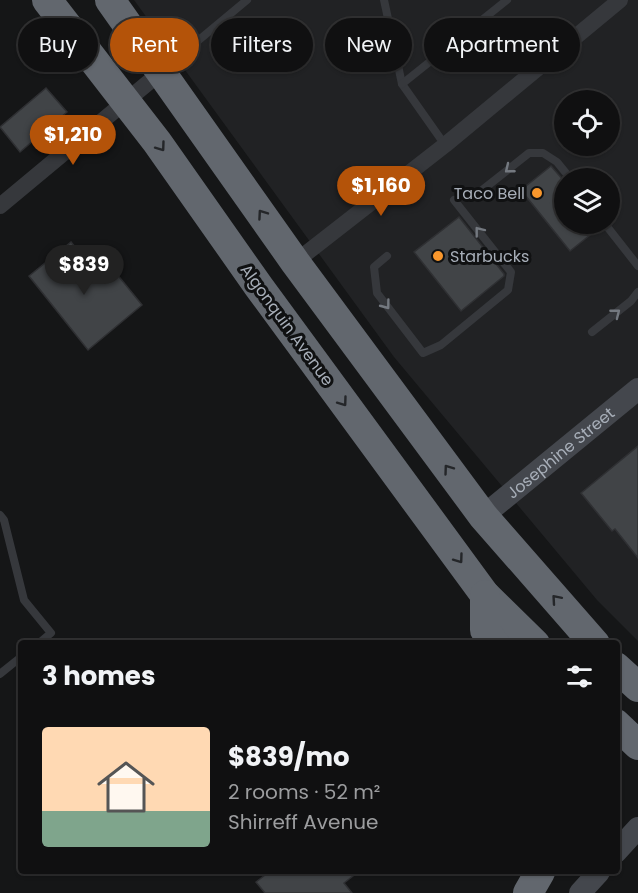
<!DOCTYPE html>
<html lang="en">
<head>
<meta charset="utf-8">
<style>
	:root { --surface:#101011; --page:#1e1e1f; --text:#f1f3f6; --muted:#9c9d9f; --line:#303031; --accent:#b45309 }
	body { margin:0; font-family:Poppins,sans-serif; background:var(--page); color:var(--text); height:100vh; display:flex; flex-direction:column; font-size:22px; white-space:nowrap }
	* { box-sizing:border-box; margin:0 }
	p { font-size:20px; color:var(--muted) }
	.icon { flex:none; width:33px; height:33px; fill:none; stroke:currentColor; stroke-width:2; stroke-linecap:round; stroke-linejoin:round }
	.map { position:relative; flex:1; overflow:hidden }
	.sheet { position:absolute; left:18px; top:640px; width:602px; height:234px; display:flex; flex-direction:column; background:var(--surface); border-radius:6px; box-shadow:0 2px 4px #0004,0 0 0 2px var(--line) }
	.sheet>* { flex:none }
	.hud { position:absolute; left:18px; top:18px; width:603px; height:54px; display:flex; gap:12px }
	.fabs { position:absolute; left:554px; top:90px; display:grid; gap:12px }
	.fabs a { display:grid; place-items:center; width:66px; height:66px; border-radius:50%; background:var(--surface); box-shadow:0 2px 4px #0004,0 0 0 2px var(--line); font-size:30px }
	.price { position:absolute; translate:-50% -51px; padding:0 14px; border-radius:21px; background:var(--accent); color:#fff; font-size:20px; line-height:39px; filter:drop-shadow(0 2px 3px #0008) }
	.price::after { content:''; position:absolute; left:50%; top:36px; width:18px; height:14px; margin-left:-9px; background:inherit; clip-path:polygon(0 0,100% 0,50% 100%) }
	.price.on { background:#222; color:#fff }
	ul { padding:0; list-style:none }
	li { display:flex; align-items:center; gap:18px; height:150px; padding:0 24px }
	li+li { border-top:2px solid var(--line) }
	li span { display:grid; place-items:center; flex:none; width:168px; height:120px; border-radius:6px; color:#555 }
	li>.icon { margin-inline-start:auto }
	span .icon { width:72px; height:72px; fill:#fffc; stroke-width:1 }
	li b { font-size:26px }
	h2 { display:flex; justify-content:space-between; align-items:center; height:72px; padding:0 24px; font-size:26px }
	.pill { padding:0 21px; border-radius:27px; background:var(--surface); box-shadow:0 2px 4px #0004,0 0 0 2px var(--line); font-size:21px; line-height:54px }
	.pill.on { background:var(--accent); color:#fff }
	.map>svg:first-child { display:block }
</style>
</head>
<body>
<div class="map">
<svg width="638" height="893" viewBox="0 0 638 893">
	<rect width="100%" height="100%" fill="#151617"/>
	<path fill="#212224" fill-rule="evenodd" d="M134 0H638V641L597 600 394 357ZM564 100H609V146H564ZM564 178H609V224H564Z"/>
	<g fill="#414447" stroke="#2f3033" stroke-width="1.5">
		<polygon points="46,88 67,112 20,152 0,127"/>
		<polygon points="551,166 564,181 564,224 599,224 600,227 570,251 521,190"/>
		<polygon points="459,217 504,274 504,276 461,311 414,252"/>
		<polygon points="71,242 104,282 116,273 142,305 88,350 29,276"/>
		<polygon points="638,446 638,558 615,529 612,531 581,493"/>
		<polygon points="269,872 358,872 344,883 352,893 265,893 256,882"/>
	</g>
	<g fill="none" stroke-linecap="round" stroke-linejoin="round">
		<g stroke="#36383c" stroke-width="8">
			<polyline points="384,0 402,84 445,145"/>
			<polyline points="164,69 247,0"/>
			<polyline points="402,84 507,0"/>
			<polyline points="481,191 529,153 543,153 557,162 570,178"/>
			<polyline points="605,224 638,266"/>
			<polyline points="387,256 374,267 377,293 423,353 441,345 508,290 511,272 454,200"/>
			<polyline points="592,332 631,301 638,292"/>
			<polyline points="0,515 4,520 24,600 51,633 38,644"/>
			<polyline points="0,674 21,657"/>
		</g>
		<g stroke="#36383c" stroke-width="16">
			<polyline points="0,206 161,72"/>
			<polyline points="295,262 445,145 620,0"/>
		</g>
		<g stroke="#44474d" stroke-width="22">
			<path id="s1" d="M483 516 638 389"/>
			<polyline points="616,852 638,828"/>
			<polyline points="580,893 599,872"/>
		</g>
		<g stroke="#62676e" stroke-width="30">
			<polyline points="47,0 157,142 259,287 485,595 535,644"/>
			<polyline points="110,0 295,262 483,516 595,644"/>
			<polyline points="485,595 485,630 495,644"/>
			<polyline points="616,667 638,687"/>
			<polyline points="616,724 638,745"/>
			<polyline points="528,893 540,872"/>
		</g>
	</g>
	<defs><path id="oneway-chevron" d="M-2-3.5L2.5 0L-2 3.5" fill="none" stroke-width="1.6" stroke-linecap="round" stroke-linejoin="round" transform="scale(1.5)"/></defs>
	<g stroke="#242629">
		<use href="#oneway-chevron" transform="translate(161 147) rotate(54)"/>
		<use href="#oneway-chevron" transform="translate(262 214) rotate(-125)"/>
		<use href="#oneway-chevron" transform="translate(343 402) rotate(54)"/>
		<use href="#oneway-chevron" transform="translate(448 469) rotate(-126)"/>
		<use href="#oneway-chevron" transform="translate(459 559) rotate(54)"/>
		<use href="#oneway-chevron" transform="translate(556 599) rotate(-131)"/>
	</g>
	<g stroke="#747980">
		<use href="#oneway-chevron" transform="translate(509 169) rotate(141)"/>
		<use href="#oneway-chevron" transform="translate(479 231) rotate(-128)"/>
		<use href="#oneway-chevron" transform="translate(386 305) rotate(53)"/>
		<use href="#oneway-chevron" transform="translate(616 313) rotate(-38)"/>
	</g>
	<g fill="#f9972c" stroke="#101112" stroke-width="2">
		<circle cx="537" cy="193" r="6"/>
		<circle cx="438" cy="256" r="6"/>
	</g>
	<g text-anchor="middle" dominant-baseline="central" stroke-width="6" stroke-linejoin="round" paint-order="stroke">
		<g font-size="16" fill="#a7aeb8" stroke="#101112" text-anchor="end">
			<text x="525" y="193">Taco Bell</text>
			<text x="450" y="256" text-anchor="start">Starbucks</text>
		</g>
		<g font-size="16" fill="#a7aeb8" stroke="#101112">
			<text transform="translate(287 325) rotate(54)">Algonquin Avenue</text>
			<text stroke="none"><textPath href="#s1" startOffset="100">Josephine Street</textPath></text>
		</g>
	</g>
</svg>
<div class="fabs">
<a><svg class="icon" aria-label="locate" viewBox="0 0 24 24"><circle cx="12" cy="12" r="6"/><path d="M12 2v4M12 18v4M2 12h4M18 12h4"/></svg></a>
<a><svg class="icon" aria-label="layers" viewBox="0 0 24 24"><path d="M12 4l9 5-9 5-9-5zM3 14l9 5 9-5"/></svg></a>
</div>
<b class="price" style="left:73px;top:166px">$1,210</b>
<b class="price" style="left:381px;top:217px">$1,160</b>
<b class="price on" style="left:84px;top:296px">$839</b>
<div class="hud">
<a class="pill">Buy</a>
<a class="pill on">Rent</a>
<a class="pill">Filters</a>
<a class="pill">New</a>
<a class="pill">Apartment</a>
</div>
<section class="sheet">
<h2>3 homes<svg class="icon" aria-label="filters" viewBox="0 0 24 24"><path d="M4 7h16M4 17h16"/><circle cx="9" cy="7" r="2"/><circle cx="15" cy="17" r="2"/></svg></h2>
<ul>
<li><span style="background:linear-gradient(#ffd9b3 70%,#7fa58c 0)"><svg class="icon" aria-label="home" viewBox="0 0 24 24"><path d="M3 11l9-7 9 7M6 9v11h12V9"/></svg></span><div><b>$839/mo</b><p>2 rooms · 52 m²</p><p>Shirreff Avenue</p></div></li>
</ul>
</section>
</div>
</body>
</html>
